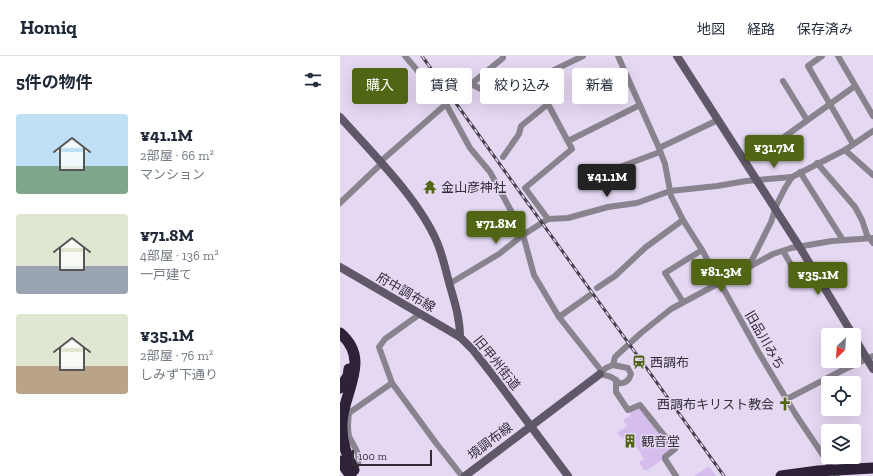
<!DOCTYPE html>
<html lang="ja">
<head>
<meta charset="utf-8">
<style>
	:root { --surface:#fff; --page:#f2f2f3; --text:#1f2937; --muted:#747a83; --line:#e0e1e3; --accent:#506614 }
	body { margin:0; font-family:"Zilla Slab","Noto Sans JP",serif; background:var(--page); color:var(--text); height:100vh; display:flex; flex-direction:column; font-size:15px; white-space:nowrap }
	* { box-sizing:border-box; margin:0 }
	p { font-size:13px; color:var(--muted) }
	.icon { flex:none; width:22px; height:22px; fill:none; stroke:currentColor; stroke-width:2; stroke-linecap:round; stroke-linejoin:round }
	.map { position:relative; flex:1; overflow:hidden }
	.side { display:flex; flex-direction:column; background:var(--surface); width:340px }
	.side>* { flex:none }
	.banner { position:absolute; left:12px; top:12px; width:380px; height:36px; display:flex; gap:8px }
	.needle { width:26px; rotate:205deg }
	.controls { position:absolute; left:481px; top:272px; display:grid; gap:8px }
	.controls a { display:grid; place-items:center; width:40px; height:40px; border-radius:4px; background:var(--surface); box-shadow:0 4px 16px #0002; font-size:20px }
	.scale { position:absolute; left:12px; bottom:10px; width:80px; box-sizing:border-box; padding-left:4px; border:2px solid #322c37; border-top:0; font-size:11px; line-height:14px; white-space:nowrap; color:#322c37; -webkit-text-stroke:3px #e5d8f3; paint-order:stroke }
	.price { position:absolute; translate:-50% -34px; padding:0 9px; border-radius:4px; background:var(--accent); color:#fff; font-size:13px; line-height:26px; filter:drop-shadow(0 1px 2px #0008) }
	.price::after { content:''; position:absolute; left:50%; top:24px; width:12px; height:9px; margin-left:-6px; background:inherit; clip-path:polygon(0 0,100% 0,50% 100%) }
	.price.on { background:#222; color:#fff }
	ul { padding:0; list-style:none }
	li { display:flex; align-items:center; gap:12px; height:100px; padding:0 16px }
	li span { display:grid; place-items:center; flex:none; width:112px; height:80px; border-radius:4px; color:#555 }
	li>.icon { margin-inline-start:auto }
	span .icon { width:48px; height:48px; fill:#fffc; stroke-width:1 }
	li b { font-size:17px }
	h2 { display:flex; justify-content:space-between; align-items:center; height:48px; padding:0 16px; font-size:17px }
	.chip { padding:0 14px; border-radius:4px; background:var(--surface); box-shadow:0 4px 16px #0002; font-size:14px; line-height:36px }
	.chip.on { background:var(--accent); color:#fff }
	header { display:flex; align-items:center; gap:24px; box-sizing:border-box; height:56px; padding:0 20px; background:var(--surface); border-bottom:1px solid var(--line) }
	header strong { font-size:19px }
	nav { display:flex; gap:22px; margin-inline-start:auto; font-size:14px }
	main { display:flex; flex:1; min-height:0 }
	.map>svg:first-child { display:block }
</style>
</head>
<body>
<header>
<strong>Homiq</strong>
<nav><a>地図</a><a>経路</a><a>保存済み</a></nav>
</header>
<main>
<section class="side">
<h2>5件の物件<svg class="icon" aria-label="filters" viewBox="0 0 24 24"><path d="M4 7h16M4 17h16"/><circle cx="9" cy="7" r="2"/><circle cx="15" cy="17" r="2"/></svg></h2>
<ul>
<li><span style="background:linear-gradient(#bfe0f5 65%,#7fa58c 0)"><svg class="icon" aria-label="home" viewBox="0 0 24 24"><path d="M3 11l9-7 9 7M6 9v11h12V9"/></svg></span><div><b>¥41.1M</b><p>2部屋 · 66 m²</p><p>マンション</p></div></li>
<li><span style="background:linear-gradient(#dfe7d0 65%,#9aa5b1 0)"><svg class="icon" aria-label="home" viewBox="0 0 24 24"><path d="M3 11l9-7 9 7M6 9v11h12V9"/></svg></span><div><b>¥71.8M</b><p>4部屋 · 136 m²</p><p>一戸建て</p></div></li>
<li><span style="background:linear-gradient(#dfe7d0 65%,#b9a48a 0)"><svg class="icon" aria-label="home" viewBox="0 0 24 24"><path d="M3 11l9-7 9 7M6 9v11h12V9"/></svg></span><div><b>¥35.1M</b><p>2部屋 · 76 m²</p><p>しみず下通り</p></div></li>
</ul>
</section>
<div class="map">
<svg width="533" height="420" viewBox="0 0 533 420">
	<rect width="100%" height="100%" fill="#e5d8f3"/>
	<g fill="#d5bded">
		<polygon points="298,350 333,395 308,414 304,414 299,406 304,403 289,379 283,383 277,377 287,370 283,364 291,359 288,354"/>
		<polygon points="369,410 376,420 354,420"/>
	</g>
	<g fill="none" stroke-linecap="round" stroke-linejoin="round">
		<g stroke="#89838e" stroke-width="6">
			<polyline points="65,0 106,48 130,92 150,116 182,175 194,219 219,261 260,313 260,318"/>
			<polyline points="278,0 319,92 325,108 331,140 343,164 362,194 419,297 456,359 497,420"/>
			<polyline points="482,0 468,10 513,88"/>
			<polyline points="498,0 533,60"/>
			<polyline points="192,24 208,48 232,93 185,132 208,163"/>
			<polyline points="443,25 467,64"/>
			<polyline points="131,28 149,37 160,40 243,0"/>
			<polyline points="440,84 515,30"/>
			<polyline points="228,85 300,49"/>
			<polyline points="319,92 378,64"/>
			<polyline points="505,94 533,119"/>
			<polyline points="163,101 179,78 181,70 208,48"/>
			<polyline points="40,106 113,42 136,24 163,2 163,0"/>
			<polyline points="477,107 515,151 522,164 527,179 533,187"/>
			<polyline points="460,116 503,184"/>
			<polyline points="253,121 320,96"/>
			<polyline points="0,147 42,107"/>
			<polyline points="443,195 456,217"/>
			<polyline points="409,210 431,166 437,148 445,132 452,121 505,94 533,75"/>
			<polyline points="109,228 159,198 183,179 208,163 228,162 268,151 297,147 330,135 377,130 406,125 452,121"/>
			<polyline points="257,232 275,220 306,191 343,164"/>
			<polyline points="343,246 325,217 362,194"/>
			<polyline points="80,258 45,283 39,291 52,327 96,387 122,420"/>
			<polyline points="219,261 250,239"/>
			<polyline points="273,309 275,301 301,277 331,253 433,198 451,192 492,185 533,182"/>
			<path d="M273 309 288 312 291 318C289 325 285 328 279 327 272 320 269 320 260 318L266 312Z"/>
			<polyline points="276,324 276,336 288,354 300,349 335,393 325,401 325,403 336,420"/>
			<polyline points="447,343 501,315 533,300"/>
			<path d="M13 412 18 408C21 397 13 390 9 380 7 372 8 365 9 357L52 327"/>
		</g>
		<g stroke="#605868" stroke-width="8">
			<polyline points="337,0 459,190 513,279"/>
			<path d="M0 61C32 97 78 142 97 186 103 200 106 216 110 230 115 247 120 263 120 281"/>
			<polyline points="0,211 120,281 133,294 151,317 228,420"/>
			<polyline points="514,281 533,313"/>
			<polyline points="125,420 260,318"/>
		</g>
		<g stroke="#2d2237" stroke-width="11">
			<path d="M0 277C32 304 3 336 2 367 1 384 6 399 14 414"/>
			<polyline points="0,332 8,320 9,313"/>
			<polyline points="0,405 11,420"/>
		</g>
		<g stroke="#47414d" stroke-width="3">
			<polyline id="rail" points="82,0 384,420"/>
		</g>
		<use href="#rail" stroke="#e5d8f3" stroke-width="1.5" stroke-dasharray="4.5" stroke-linecap="butt"/>
		<polyline stroke="#2d2237" stroke-width="11" points="441,420 478,415 533,412"/>
	</g>
	<defs>
		<g id="temple-bare" transform="scale(1.08)"><path d="M0-6L5-2H3V0L6.5 2.5H4V6H1.5V3h-3V6H-4V2.5H-6.5L-3 0V-2H-5Z" fill="#506614" stroke="#e5d8f3" stroke-width="2.5" paint-order="stroke"/></g>
		<g id="station-bare" transform="scale(1.08)"><path d="M-3-6H3Q5-6 5-4V2Q5 4 3 4L4.5 6H3L1.5 4h-3L-3 6H-4.5L-3 4Q-5 4-5 2V-4Q-5-6-3-6ZM-3.5-4v3h7v-3ZM-3.5 1v1.5H-2V1ZM2 1v1.5H3.5V1Z" fill="#506614" stroke="#e5d8f3" stroke-width="2.5" paint-order="stroke"/></g>
		<g id="church-bare" transform="scale(1.08)"><path d="M-1.2-6h2.4v3.5h3.3v2.4h-3.3V6h-2.4V-.1h-3.3v-2.4h3.3Z" fill="#506614" stroke="#e5d8f3" stroke-width="2.5" paint-order="stroke"/></g>
		<g id="building-bare" transform="scale(1.08)"><path d="M-4-6H4V6H1V3H-1V6H-4ZM-2.5-4.3h1.7v1.8h-1.7ZM.8-4.3h1.7v1.8H.8ZM-2.5-1h1.7V.8h-1.7ZM.8-1h1.7V.8H.8Z" fill="#506614" stroke="#e5d8f3" stroke-width="2.5" paint-order="stroke"/></g>
	</defs>
	<g fill-rule="evenodd">
		<use href="#temple-bare" x="90" y="131"/>
		<use href="#station-bare" x="299" y="306"/>
		<use href="#church-bare" x="445" y="348"/>
		<use href="#building-bare" x="290" y="385"/>
	</g>
	<g text-anchor="middle" dominant-baseline="central" stroke-width="3" stroke-linejoin="round" paint-order="stroke">
		<g font-size="13" fill="#322c37" stroke="#e5d8f3" text-anchor="start">
			<text x="101" y="131">金山彦神社</text>
			<text x="310" y="306">西調布</text>
			<text x="434" y="348" text-anchor="end">西調布キリスト教会</text>
			<text x="301" y="385">観音堂</text>
		</g>
		<g font-size="13" fill="#322c37" stroke="#e5d8f3">
			<text transform="translate(66 236) rotate(30)">府中調布線</text>
			<text transform="translate(425 284) rotate(60)">旧品川みち</text>
			<text transform="translate(157 307) rotate(51)">旧甲州街道</text>
			<text transform="translate(150 385) rotate(-37)">境調布線</text>
		</g>
	</g>
</svg>
<div class="controls">
<a><svg class="needle" viewBox="-14 -14 28 28"><path d="M0-13l5 13h-10z" fill="#e53935"/><path d="M0 13l5-13h-10z" fill="#747a83"/></svg></a>
<a><svg class="icon" aria-label="locate" viewBox="0 0 24 24"><circle cx="12" cy="12" r="6"/><path d="M12 2v4M12 18v4M2 12h4M18 12h4"/></svg></a>
<a><svg class="icon" aria-label="layers" viewBox="0 0 24 24"><path d="M12 4l9 5-9 5-9-5zM3 14l9 5 9-5"/></svg></a>
</div>
<div class="scale">100 m</div>
<b class="price" style="left:434px;top:113px">¥31.7M</b>
<b class="price on" style="left:267px;top:142px">¥41.1M</b>
<b class="price" style="left:156px;top:189px">¥71.8M</b>
<b class="price" style="left:381px;top:237px">¥81.3M</b>
<b class="price" style="left:478px;top:240px">¥35.1M</b>
<div class="banner">
<a class="chip on">購入</a>
<a class="chip">賃貸</a>
<a class="chip">絞り込み</a>
<a class="chip">新着</a>
</div>
</div>
</main>
</body>
</html>
